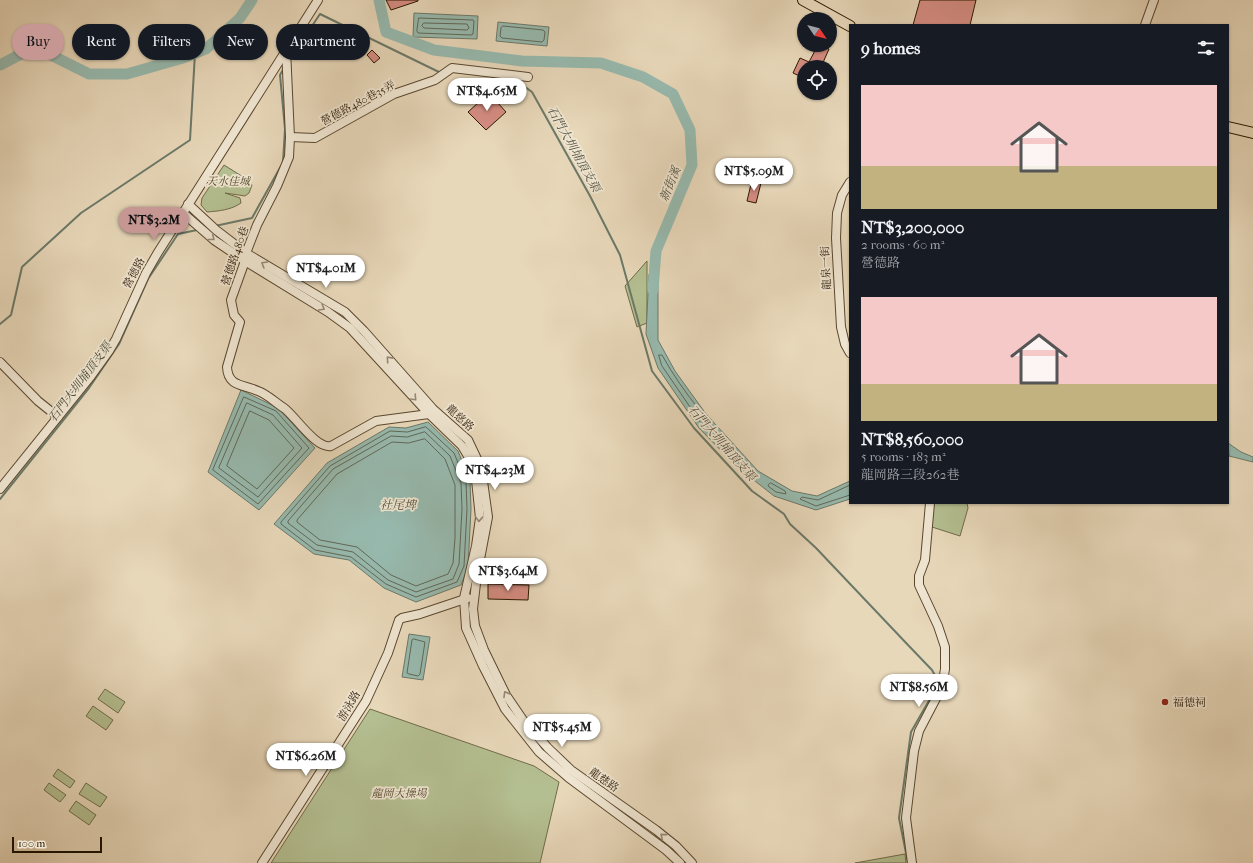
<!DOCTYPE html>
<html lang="en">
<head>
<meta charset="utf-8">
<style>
	:root { --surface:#171b24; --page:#242831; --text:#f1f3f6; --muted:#9ea1a6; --accent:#c59692 }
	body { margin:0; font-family:"IM FELL French Canon","Noto Serif TC",serif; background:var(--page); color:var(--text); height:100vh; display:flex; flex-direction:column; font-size:15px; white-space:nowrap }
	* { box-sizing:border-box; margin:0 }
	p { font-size:13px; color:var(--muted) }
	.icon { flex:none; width:22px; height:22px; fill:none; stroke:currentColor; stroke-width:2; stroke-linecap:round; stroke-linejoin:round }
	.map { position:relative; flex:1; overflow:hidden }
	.drawer { position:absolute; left:849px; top:24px; width:380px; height:480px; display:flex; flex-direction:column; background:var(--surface); border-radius:0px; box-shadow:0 1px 3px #0004 }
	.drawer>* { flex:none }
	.hud { position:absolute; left:12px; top:24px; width:380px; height:36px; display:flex; gap:8px }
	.needle { width:26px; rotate:125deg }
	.controls { position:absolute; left:797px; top:12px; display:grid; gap:8px }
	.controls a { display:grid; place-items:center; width:40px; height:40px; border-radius:50%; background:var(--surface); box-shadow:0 1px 3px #0004; font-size:20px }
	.scale { position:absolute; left:12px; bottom:10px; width:90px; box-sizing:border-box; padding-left:4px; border:2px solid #2a1700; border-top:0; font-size:11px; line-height:14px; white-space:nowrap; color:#2a1700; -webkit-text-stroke:3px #f0e6d2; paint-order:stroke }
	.price { position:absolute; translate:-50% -34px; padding:0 9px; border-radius:14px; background:#fff; color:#222; font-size:13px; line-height:26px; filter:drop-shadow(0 1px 2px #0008) }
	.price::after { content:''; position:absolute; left:50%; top:24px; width:12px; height:9px; margin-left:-6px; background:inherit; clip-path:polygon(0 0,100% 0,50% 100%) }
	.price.current { background:var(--accent); color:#111 }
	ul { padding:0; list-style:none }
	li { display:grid; align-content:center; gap:8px; height:212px; padding:0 12px }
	li span { display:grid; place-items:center; height:124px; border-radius:0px; color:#555 }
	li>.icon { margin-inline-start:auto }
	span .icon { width:72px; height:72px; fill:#fffc; stroke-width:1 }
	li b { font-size:17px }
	h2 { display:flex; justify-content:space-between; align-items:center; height:48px; padding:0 12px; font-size:17px }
	.pill { padding:0 14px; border-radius:18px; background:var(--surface); box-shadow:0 1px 3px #0004; font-size:14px; line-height:36px }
	.pill.current { background:var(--accent); color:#111 }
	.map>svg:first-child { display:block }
</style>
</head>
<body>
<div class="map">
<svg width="1253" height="863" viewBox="0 0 1253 863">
	<rect width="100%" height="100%" fill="#e8d8ba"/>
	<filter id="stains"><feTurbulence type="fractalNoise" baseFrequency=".005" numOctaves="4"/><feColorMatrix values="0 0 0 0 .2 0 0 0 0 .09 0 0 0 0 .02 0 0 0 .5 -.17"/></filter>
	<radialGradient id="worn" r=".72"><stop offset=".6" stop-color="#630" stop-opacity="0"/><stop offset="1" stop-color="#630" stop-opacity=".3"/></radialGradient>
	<g fill="#b4bf91" stroke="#6f6b48">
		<path d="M224 165 248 180 252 185 249 193 245 196 225 193 240 198 241 203C231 210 219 211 207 212L201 205 202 198Z"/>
		<polygon points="647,261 647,323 637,327 625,286"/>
		<polygon points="933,503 967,503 968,508 960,536 932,527 930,523"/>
		<polygon points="105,689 125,702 118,713 98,699"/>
		<polygon points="93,706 113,720 106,730 86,716"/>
		<polygon points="370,709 534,766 559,782 540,863 271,863"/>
		<polygon points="58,769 75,781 70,788 53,776"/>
		<polygon points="49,783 66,795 60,802 44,790"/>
		<polygon points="86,783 107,797 100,807 79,794"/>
		<polygon points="76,801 96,815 89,825 69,811"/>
		<polygon points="905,854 906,863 855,863"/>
	</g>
	<g fill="#97baaf" stroke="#6b7969">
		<polygon points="414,13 478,16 477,39 413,37"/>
		<polygon points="498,22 549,27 547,46 496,41"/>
		<polygon points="649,274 658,278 658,340 675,371 706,414 758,471 792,491 817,496 850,481 850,499 816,510 774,496 736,466 699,428 658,368 646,334"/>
		<polygon points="241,390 278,408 315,448 259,510 208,472"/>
		<polygon points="428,422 458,451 470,481 471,509 468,567 461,585 416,602 384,588 349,560 314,554 274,524 327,463 389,427 406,428"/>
		<polygon points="1228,443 1241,452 1253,457 1253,462 1229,456"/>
		<polygon points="409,634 430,637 423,680 402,677"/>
	</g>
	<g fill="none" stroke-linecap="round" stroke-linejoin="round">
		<g stroke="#606858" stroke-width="1">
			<polygon points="419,18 473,20 474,21 473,34 471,35 418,33 417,31"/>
			<polygon points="424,23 467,24 469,28 467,30 424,28 422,26"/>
			<polygon points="503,26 543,30 545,32 544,40 542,42 502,38 500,36 501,28"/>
			<path d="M659 355H662C684 395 714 428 744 462L743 465 739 463 703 426 662 366Z"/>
			<polygon points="244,397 276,411 309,448 258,504 213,470"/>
			<polygon points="247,403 273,415 302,448 258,497 219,468"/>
			<polygon points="250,411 269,420 294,448 257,489 227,466"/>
			<polygon points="426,427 454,453 466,482 467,509 464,566 457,582 416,597 386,584 351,557 315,550 281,524 281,522 330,466 390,431 407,432"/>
			<polygon points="425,432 450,456 461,483 462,509 459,564 453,579 416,592 388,580 353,552 317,545 288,523 288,521 333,469 391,436 407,437"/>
			<polygon points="425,439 445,459 455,485 455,538 453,563 448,574 416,586 391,575 357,547 320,540 297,522 297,520 337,474 392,442 408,443"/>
			<polygon points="771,483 785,491 786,494 776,492 768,486 769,484"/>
			<polyline points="850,485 818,500 802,497 800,499 816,506 850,495"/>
			<polygon points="414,639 425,642 420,674 418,676 409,674 407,673 412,640"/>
		</g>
		<g stroke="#6b7969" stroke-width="2">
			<polyline points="290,59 320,14 441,73"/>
			<polyline points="495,77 521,84 532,92 590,196 620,255 652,371 694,428 752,491 784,514 790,524 816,548 908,645 932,670 937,679 935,690 911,732 899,818 908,863"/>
			<polyline points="283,162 285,129 280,75 284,68"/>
			<polyline points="215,226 252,218 281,166"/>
			<polyline points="0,324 11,315 22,267 81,213 190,140 195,53"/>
			<polyline points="0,499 89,388 119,344 148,279 178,234 197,230"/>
		</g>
		<g stroke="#97baaf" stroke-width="11">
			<polyline points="379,0 386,32 434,50 522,61 601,63 643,77 673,94 690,130 692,165 656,251 653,290"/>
			<polyline points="0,65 23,53 43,51 89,74 127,74 183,58 206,49 240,18 252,0"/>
		</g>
	</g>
	<g fill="#d68d83" stroke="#2a1700">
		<polygon points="386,0 418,0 418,1 391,10"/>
		<polygon points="920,0 976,0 970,25 913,25"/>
		<polygon points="818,45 829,49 821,67 804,67 804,78 793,73 800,58 809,62"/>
		<polygon points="372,50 380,58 374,63 367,55"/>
		<polygon points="489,93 506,112 486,130 468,112"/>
		<polygon points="752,180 761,183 756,203 747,201"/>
		<polygon points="488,584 529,585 528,600 488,599"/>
	</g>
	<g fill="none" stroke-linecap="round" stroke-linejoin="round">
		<g stroke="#5a472e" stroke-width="10">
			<g id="minor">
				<polyline points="1145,25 1154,0"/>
				<path d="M286 49 290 137 289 157 277 186 257 225 246 253 245 261 231 300 234 315 240 322 227 367C228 387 243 384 258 391 267 394 276 403 284 408 296 417 316 449 331 446L376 421 429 414 431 411"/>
				<polyline points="290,137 315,138 394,94 435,80 452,68 528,77"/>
				<polyline points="850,182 842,195 837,213 836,238 841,327 845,344 850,353"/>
				<polyline points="188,204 216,230 246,253 345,312 364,331 433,409 468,440 477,459 482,474 488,517 477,575 473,609 475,626 484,650 506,695 523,720 548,748 571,770 656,830 676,846 692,863"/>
				<polyline points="183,213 214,240 245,261 328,312 350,328 429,414 462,446 468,456 476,480 480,518 476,546 464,598 466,628 483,666 505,709 539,752 569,778 666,850 680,863"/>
				<polyline points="0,362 38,401 58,417"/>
				<polyline points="0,489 91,376 109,351 116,339 146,273 157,254 318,0"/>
				<polyline points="262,863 366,701 388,653 399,620 402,618 420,614 468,598"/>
				<polyline points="912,863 906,818 914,751 919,731 942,687 945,669 945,647 938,626 919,585 919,576 925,560 930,503"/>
			</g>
		</g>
		<g stroke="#2a1700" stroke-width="12">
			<g id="major">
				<polyline points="803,0 850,26"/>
				<polyline points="1228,127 1253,133"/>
			</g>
		</g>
		<use href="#minor" stroke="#f0e6d2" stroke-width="8"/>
		<use href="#major" stroke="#e8d8ba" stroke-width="10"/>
	</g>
	<defs><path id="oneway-chevron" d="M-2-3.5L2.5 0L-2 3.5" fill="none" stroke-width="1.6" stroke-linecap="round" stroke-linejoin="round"/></defs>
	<g stroke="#978974">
		<use href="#oneway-chevron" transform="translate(212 238) rotate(39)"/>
		<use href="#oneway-chevron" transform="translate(264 264) rotate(-149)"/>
		<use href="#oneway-chevron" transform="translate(322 308) rotate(31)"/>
		<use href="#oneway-chevron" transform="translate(389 359) rotate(-132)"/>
		<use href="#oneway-chevron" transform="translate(414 398) rotate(47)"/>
		<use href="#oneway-chevron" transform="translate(479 519) rotate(92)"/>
		<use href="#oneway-chevron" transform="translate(506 694) rotate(-120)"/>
		<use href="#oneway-chevron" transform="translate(663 836) rotate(-140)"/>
	</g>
	<circle fill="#8f2418" stroke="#f0e6d2" stroke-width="1.5" cx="1165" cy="702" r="4"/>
	<g text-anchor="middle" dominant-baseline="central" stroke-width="3.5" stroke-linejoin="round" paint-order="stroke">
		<g font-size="11" fill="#2a1700" stroke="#f0e6d2">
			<text transform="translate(358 103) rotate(-28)">營德路480巷35弄</text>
			<text transform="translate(235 256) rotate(-71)">營德路480巷</text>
			<text transform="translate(826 268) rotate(-93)">龍泉一街</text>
			<text transform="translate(134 273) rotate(-62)">營德路</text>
			<text transform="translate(460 418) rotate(43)">龍慈路</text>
			<text transform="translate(349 706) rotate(-59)">游泳路</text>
			<text transform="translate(604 780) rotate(35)">龍慈路</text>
		</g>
		<g font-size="11" font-style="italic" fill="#53492c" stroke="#f0e6d2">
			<text x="228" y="181">天水佳城</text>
			<text x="399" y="793">龍岡大操場</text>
		</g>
		<g font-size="11" fill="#2a1700" stroke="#f0e6d2" text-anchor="start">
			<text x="1173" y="702">福德祠</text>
		</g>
		<g font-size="12" font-style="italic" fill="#50503d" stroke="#f0e6d2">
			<text transform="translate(574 149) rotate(61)">石門大圳埔頂支渠</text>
			<text transform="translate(670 184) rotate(-67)">新街溪</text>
			<text transform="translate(80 382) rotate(-53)">石門大圳埔頂支渠</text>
			<text transform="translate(722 443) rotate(49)">石門大圳埔頂支渠</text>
			<text x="398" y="505">社尾埤</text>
		</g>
	</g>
	<rect width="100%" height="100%" filter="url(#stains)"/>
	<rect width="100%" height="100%" fill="url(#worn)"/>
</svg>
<div class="controls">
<a><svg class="needle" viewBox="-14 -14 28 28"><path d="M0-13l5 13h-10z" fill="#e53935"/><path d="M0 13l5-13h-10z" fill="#9ea1a6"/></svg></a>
<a><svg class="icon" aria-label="locate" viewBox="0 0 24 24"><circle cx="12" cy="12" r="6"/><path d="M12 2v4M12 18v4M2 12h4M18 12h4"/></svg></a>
</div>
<div class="scale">100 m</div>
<b class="price" style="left:487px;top:112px">NT$4.65M</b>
<b class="price" style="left:754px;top:192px">NT$5.09M</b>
<b class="price current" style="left:154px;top:241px">NT$3.2M</b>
<b class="price" style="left:326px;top:289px">NT$4.01M</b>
<b class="price" style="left:495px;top:491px">NT$4.23M</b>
<b class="price" style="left:508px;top:592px">NT$3.64M</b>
<b class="price" style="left:919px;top:708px">NT$8.56M</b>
<b class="price" style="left:562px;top:748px">NT$5.45M</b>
<b class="price" style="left:306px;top:777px">NT$6.26M</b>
<div class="hud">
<a class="pill current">Buy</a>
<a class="pill">Rent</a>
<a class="pill">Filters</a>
<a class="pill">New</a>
<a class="pill">Apartment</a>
</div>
<section class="drawer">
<h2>9 homes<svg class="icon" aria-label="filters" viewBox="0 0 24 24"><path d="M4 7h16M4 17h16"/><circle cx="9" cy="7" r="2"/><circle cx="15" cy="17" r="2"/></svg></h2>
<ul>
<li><span style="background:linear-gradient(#f6c9c9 65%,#c2b280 0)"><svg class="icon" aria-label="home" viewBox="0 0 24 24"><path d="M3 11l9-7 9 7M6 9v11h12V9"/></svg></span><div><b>NT$3,200,000</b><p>2 rooms · 60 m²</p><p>營德路</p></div></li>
<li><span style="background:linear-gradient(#f6c9c9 70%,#c2b280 0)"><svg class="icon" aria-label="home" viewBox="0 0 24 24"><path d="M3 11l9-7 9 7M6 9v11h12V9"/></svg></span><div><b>NT$8,560,000</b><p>5 rooms · 183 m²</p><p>龍岡路三段262巷</p></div></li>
</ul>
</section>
</div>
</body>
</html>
